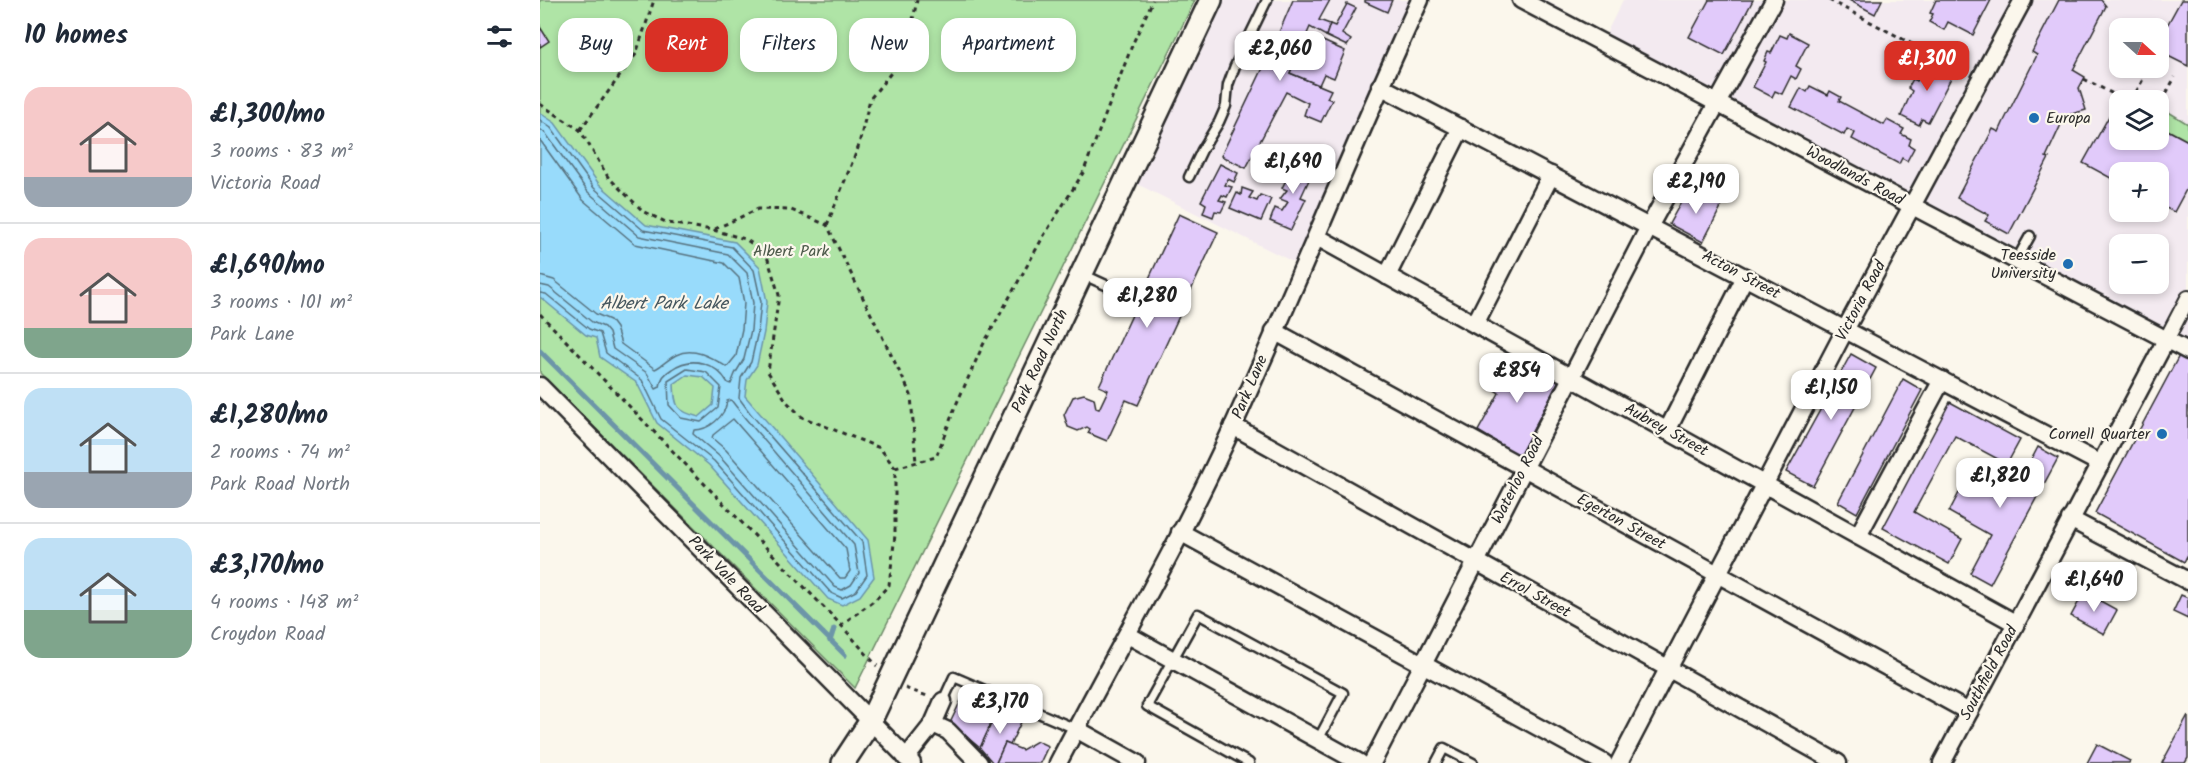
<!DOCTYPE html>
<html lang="en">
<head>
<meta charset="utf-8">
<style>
	:root { --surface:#fff; --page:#f6f6f7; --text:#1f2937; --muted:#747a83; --line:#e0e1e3; --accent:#d93025 }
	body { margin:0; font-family:Kalam,sans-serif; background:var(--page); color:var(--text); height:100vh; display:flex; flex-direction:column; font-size:22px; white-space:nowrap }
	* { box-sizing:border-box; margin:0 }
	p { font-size:20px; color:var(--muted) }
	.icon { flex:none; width:33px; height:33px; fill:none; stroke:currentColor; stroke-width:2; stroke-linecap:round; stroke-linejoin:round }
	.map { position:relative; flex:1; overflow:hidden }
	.panel { display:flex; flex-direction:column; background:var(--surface); width:540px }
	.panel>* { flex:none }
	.hud { position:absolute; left:18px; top:18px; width:570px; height:54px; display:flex; gap:12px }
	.needle { width:39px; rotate:111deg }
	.controls { position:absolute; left:1569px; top:18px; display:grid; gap:12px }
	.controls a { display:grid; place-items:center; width:60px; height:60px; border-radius:12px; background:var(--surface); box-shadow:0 3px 9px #0003; font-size:30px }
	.price { position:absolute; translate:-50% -51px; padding:0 14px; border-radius:12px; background:#fff; color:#222; font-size:20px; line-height:39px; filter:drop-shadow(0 2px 3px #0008) }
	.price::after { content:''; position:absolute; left:50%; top:36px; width:18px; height:14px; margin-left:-9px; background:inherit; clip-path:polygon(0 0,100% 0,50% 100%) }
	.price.active { background:var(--accent); color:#fff }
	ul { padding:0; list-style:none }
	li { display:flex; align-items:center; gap:18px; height:150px; padding:0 24px }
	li+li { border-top:2px solid var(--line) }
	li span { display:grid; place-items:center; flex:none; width:168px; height:120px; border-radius:18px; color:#555 }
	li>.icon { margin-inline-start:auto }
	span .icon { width:72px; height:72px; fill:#fffc; stroke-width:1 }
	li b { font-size:26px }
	h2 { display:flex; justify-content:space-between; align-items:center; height:72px; padding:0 24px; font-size:26px }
	.pill { padding:0 21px; border-radius:18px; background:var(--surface); box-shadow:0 3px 9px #0003; font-size:21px; line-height:54px }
	.pill.active { background:var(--accent); color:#fff }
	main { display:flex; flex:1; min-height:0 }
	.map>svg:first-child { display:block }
</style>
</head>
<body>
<main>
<section class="panel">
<h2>10 homes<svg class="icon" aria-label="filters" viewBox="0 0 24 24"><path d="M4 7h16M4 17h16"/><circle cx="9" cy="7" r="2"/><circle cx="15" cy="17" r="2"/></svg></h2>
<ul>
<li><span style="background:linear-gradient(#f6c9c9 75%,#9aa5b1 0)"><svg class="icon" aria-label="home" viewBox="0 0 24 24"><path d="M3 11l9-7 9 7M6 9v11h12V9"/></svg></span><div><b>£1,300/mo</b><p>3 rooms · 83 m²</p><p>Victoria Road</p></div></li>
<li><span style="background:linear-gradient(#f6c9c9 75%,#7fa58c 0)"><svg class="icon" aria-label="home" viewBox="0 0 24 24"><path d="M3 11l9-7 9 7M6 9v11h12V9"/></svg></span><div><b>£1,690/mo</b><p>3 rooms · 101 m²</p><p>Park Lane</p></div></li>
<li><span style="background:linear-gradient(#bfe0f5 70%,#9aa5b1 0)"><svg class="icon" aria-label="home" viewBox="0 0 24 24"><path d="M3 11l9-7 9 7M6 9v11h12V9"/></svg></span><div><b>£1,280/mo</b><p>2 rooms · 74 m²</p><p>Park Road North</p></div></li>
<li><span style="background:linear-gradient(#bfe0f5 60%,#7fa58c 0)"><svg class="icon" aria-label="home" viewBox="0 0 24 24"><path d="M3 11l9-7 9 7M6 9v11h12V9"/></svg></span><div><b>£3,170/mo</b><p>4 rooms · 148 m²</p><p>Croydon Road</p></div></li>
</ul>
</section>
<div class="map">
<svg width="1648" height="763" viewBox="0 0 1648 763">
	<rect width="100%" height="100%" fill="#fbf7ec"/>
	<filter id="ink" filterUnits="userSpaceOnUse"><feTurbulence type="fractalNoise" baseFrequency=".0167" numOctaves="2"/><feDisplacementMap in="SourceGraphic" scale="12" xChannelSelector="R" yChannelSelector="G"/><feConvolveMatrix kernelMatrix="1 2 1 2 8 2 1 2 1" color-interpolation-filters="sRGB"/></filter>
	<g filter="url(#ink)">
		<g fill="#f3eaf0" fill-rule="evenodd">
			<polygon points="682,0 881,0 763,267 593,182"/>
			<path d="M980 0H1005L1066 34 1083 0H1648V554L1644 562 1555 513 1640 352ZM1580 28H1618V68H1580ZM1580 100H1618V140H1580ZM1580 172H1618V212H1580ZM1580 244H1618V284H1580Z"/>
		</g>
		<g fill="#afe4a6" stroke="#6d8868" stroke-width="1.5">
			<polygon points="0,0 655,0 315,688 0,373"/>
			<polygon points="1627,111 1648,124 1648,141 1619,125"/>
		</g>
		<path fill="#98dbfb" stroke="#6c95a8" stroke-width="1.5" fill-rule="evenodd" d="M0 113 15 123 59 184 106 225 195 242 220 267 227 302 224 332 217 365 207 380 205 396 328 540 334 577 320 596 302 605 288 599 169 465 117 423 97 383 60 357 56 338 46 335 0 297ZM147 375 163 377 175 388 173 405 159 417C136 411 135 407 134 384Z"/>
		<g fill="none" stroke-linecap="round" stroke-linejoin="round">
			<g stroke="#57717e" stroke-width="1.5">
				<polyline points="0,120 11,128 54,188 103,230 192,247 214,270 221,302 218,331 211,362 201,378 199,398 210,413 322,542 327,575 316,591 302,598 291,593 174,461 121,419 102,380 66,353 60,333 49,329 6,294 0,293"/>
				<path d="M0 129 6 134 48 192 99 236 188 254 207 273 213 303 211 330 204 359 195 374 191 384 188 383C176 363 152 355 132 369 124 374 121 378 120 387L116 389 107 373 73 349 69 333 64 327 52 322 9 287 0 285"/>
				<path d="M0 140 43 200 95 244 184 263 199 278 204 303 202 329 196 356 187 367C172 358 154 346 136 355 128 359 122 366 115 369L81 344 76 328 70 320 56 314 14 280 0 276"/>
				<polygon points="147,369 166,372 181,387 178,408 161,422 141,418 129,405 128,381"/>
				<path d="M191 400 205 418 314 545 319 573 311 585 302 590 295 587 179 456 153 434 154 430C169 430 185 417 187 401Z"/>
				<polygon points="193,419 306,549 310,571 305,578 300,578 186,450 172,438 173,435"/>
			</g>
			<g stroke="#6c95a8" stroke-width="5">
				<polyline points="0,351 305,655"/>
				<polyline points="290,641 294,629"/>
			</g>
		</g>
		<g fill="#e1cafa" stroke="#2b2b2b" stroke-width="1.5">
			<polygon points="753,0 790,0 779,20 790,24 786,36 770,27 750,73 791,90 787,98 792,100 781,122 764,115 768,103 746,92 706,168 681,156 723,68 717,66 723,58 727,60"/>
			<polygon points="825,0 852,0 847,12 825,2"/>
			<polygon points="1169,0 1213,0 1184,55 1149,37"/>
			<polygon points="1309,0 1342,0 1335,14"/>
			<polygon points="1396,0 1451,0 1433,35 1408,22 1404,30 1389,22 1393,14 1390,13"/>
			<polygon points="1519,0 1561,0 1566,6 1533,70 1545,77 1539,88 1546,110 1525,116 1506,157 1509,158 1469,234 1445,221 1449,215 1417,198 1453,129 1459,132 1464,121 1497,55 1492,52"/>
			<polygon points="1641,0 1648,0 1648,66 1618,51 1618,42"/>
			<polygon points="807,4 816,8 802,34 811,40 807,46 786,36 790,24 795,26"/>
			<polygon points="0,27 9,41 0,47"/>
			<polygon points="1249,33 1268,43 1256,66 1261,69 1256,79 1251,76 1242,94 1235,91 1232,97 1213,87 1226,62 1224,61 1228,52 1231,53 1240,35 1247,38"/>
			<polygon points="783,41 805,51 794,78 784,74 779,85 750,73 763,43 778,50"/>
			<polygon points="1396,60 1410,67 1407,73 1412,76 1388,122 1382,119 1379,125 1361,116 1372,91 1368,88 1373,79 1377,81 1387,62 1393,65"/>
			<polygon points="1270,86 1288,95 1290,91 1301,97 1299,101 1344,125 1347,120 1364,129 1361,134 1371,139 1369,145 1374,148 1367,161 1362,158 1359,164 1312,139 1315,133 1307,129 1304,135 1251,107 1261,88 1267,92"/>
			<polygon points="1577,102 1580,103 1580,140 1618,140 1618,125 1648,141 1648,186 1634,212 1618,204 1618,172 1580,172 1580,183 1543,163"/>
			<polygon points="757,159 775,167 761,197 766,199 751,230 730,221 735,208 742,211 748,202 740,199 747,190 742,188 747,178 752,180 755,172 750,169"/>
			<polygon points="680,164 698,173 694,182 688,179 685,185 692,187 687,197 682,195 679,200 686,202 681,212 675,211 673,217 663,213 666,204 661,201"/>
			<polygon points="702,188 713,192 709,198 717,201 720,195 731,199 721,221 690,208 697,193 701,195"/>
			<polygon points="1149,188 1182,205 1163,242 1129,224"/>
			<polygon points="639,214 678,232 598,405 586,400 567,441 548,433 550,429 547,427 538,431 528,427 524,415 533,397 544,394 554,398 556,408 559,409 568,390 559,386"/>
			<polygon points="1641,352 1648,356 1648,554 1644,562 1555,513"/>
			<polygon points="968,354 1019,381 979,456 938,431 959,393 949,386"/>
			<polygon points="1311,354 1336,368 1273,486 1246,472"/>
			<polygon points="1363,379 1382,390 1317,513 1298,502"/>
			<polygon points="1410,402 1480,440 1467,464 1415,436 1374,512 1422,539 1409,564 1343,528"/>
			<polygon points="1498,447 1518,458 1450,584 1430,573 1450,535 1409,512 1433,466 1476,489"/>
			<polygon points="1544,592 1577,610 1564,634 1531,616"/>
			<polygon points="1641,595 1648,598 1648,619 1633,612"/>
			<polygon points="424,694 458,709 440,748 410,723"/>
			<polygon points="458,709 482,720 470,745 465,743 456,763 453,763 440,748"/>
			<polygon points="1648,715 1648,758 1645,763 1622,763"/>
			<polygon points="497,741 508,746 500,763 456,763 465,743 482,750"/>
			<polygon points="1557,744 1590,761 1589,763 1547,763"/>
		</g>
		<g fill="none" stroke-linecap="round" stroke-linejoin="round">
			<g stroke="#2b2b2b" stroke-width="13">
				<g id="service">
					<polyline points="649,177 662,150 679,122 686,106 688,85 695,66 727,0"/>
					<polyline points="1476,261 1490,236"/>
					<polyline points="542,274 568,286"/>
					<polyline points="403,701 414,677 536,729"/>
					<polyline points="709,763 607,706 658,614 803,693 778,740"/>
					<polyline points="896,763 904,748 933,763"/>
				</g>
			</g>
			<g stroke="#2b2b2b" stroke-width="18">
				<polyline id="pedestrian" points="1626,340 1648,298"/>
			</g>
			<g stroke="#2b2b2b" stroke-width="21">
				<g id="minor">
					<polyline points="981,0 1648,351"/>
					<polyline points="840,86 1561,464"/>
					<polyline points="777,237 1475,623"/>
					<polyline points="847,276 921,128"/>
					<polyline points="935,324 1011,175"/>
					<polyline points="734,331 1429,712"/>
					<polyline points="0,386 372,763"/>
					<polyline points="693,426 1298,763"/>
					<polyline points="1127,431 1205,277"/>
					<polyline points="1530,519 1648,581"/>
					<polyline points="640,532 1064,763"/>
					<polyline points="1318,536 1402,380"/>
					<polyline points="588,635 820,763"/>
					<polyline points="393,724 408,731 439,763"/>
					<polyline points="536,729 597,763"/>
					<polyline points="366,758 393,724 403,701"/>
					<path d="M518 763C577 650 641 540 694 424 758 284 815 140 880 0"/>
					<polyline points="832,763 1109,227 1234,0"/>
					<polyline points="1079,763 1305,330 1483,0"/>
					<polyline points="1402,763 1626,340"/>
				</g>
			</g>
			<g stroke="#2b2b2b" stroke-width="26">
				<polyline id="tertiary" points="303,763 330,722 671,0"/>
			</g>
			<g stroke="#2b2b2b" stroke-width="3" stroke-dasharray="4.5 4.5" stroke-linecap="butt">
				<polyline points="1289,0 1425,72"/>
				<polyline points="1544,79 1585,100"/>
				<polyline points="1592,100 1609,68"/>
				<polyline points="0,104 40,130 68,177 104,212 128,223 173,230 205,239 226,253 239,295 228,372 247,402 262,417 340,448 355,468 355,535 349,585 335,600 301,625"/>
				<polyline points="1618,109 1635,77"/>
				<polyline points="40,130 96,54 114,0"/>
				<polyline points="287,225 318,148 330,99 366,54 377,0"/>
				<polyline points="175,229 218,209 251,210 287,225 371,395 376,463"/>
				<polyline points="0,314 301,625 337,666"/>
				<polyline points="355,468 396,457 416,405 443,345 503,237 543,173 593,43 613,0"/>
				<polyline points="365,688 387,696"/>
			</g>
			<use href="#service" stroke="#fbf7ec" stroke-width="8"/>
			<use href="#pedestrian" stroke="#fbf7ec" stroke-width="14"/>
			<use href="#minor" stroke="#fbf7ec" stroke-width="16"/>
			<use href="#tertiary" stroke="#fbf7ec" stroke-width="21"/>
		</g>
	</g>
	<g fill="#1f6fb2" stroke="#fbf7ec" stroke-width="2">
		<circle cx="1494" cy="118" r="6"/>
		<circle cx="1528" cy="264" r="6"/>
		<circle cx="1622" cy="434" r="6"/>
	</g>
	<g text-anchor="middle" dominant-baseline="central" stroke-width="4.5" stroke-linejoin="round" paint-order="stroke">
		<g font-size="16" fill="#2b2b2b" stroke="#fbf7ec" text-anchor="end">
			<text x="1506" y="118" text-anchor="start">Europa</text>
			<text x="1516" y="255">Teesside<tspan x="1516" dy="18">University</tspan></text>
			<text x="1610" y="434">Cornell Quarter</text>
		</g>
		<g font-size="16" fill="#2b2b2b" stroke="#fbf7ec">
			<text transform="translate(1315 176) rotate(28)">Woodlands Road</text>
			<text transform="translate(1201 275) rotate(28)">Acton Street</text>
			<text transform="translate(1321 301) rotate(-62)">Victoria Road</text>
			<text transform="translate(500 361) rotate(-65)">Park Road North</text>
			<text transform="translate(710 387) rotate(-67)">Park Lane</text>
			<text transform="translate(1126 430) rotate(29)">Aubrey Street</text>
			<text transform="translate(978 480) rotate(-63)">Waterloo Road</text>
			<text transform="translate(1081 522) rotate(29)">Egerton Street</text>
			<text transform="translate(186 575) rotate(46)">Park Vale Road</text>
			<text transform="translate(995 595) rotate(29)">Errol Street</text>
			<text transform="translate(1449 673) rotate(-62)">Southfield Road</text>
		</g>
		<g font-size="16" fill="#4c594a" stroke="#fbf7ec">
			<text x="251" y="251">Albert Park</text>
		</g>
		<g font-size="18" font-style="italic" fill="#46575f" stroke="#fbf7ec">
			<text x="124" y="304">Albert Park Lake</text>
		</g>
	</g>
</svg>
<div class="controls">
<a><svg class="needle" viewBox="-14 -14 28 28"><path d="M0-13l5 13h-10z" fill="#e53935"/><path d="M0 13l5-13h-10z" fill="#747a83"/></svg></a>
<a><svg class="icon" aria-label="layers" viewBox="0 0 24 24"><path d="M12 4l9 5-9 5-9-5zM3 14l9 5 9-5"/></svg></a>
<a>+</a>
<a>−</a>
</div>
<b class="price" style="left:740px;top:82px">£2,060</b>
<b class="price active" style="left:1387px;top:92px">£1,300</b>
<b class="price" style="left:753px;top:195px">£1,690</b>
<b class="price" style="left:1156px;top:215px">£2,190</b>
<b class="price" style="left:607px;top:329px">£1,280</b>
<b class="price" style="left:977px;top:404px">£854</b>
<b class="price" style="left:1291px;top:421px">£1,150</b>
<b class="price" style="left:1460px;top:509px">£1,820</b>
<b class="price" style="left:1554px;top:613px">£1,640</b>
<b class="price" style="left:460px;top:735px">£3,170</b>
<div class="hud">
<a class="pill">Buy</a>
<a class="pill active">Rent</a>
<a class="pill">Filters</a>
<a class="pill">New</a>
<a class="pill">Apartment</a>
</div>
</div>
</main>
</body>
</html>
